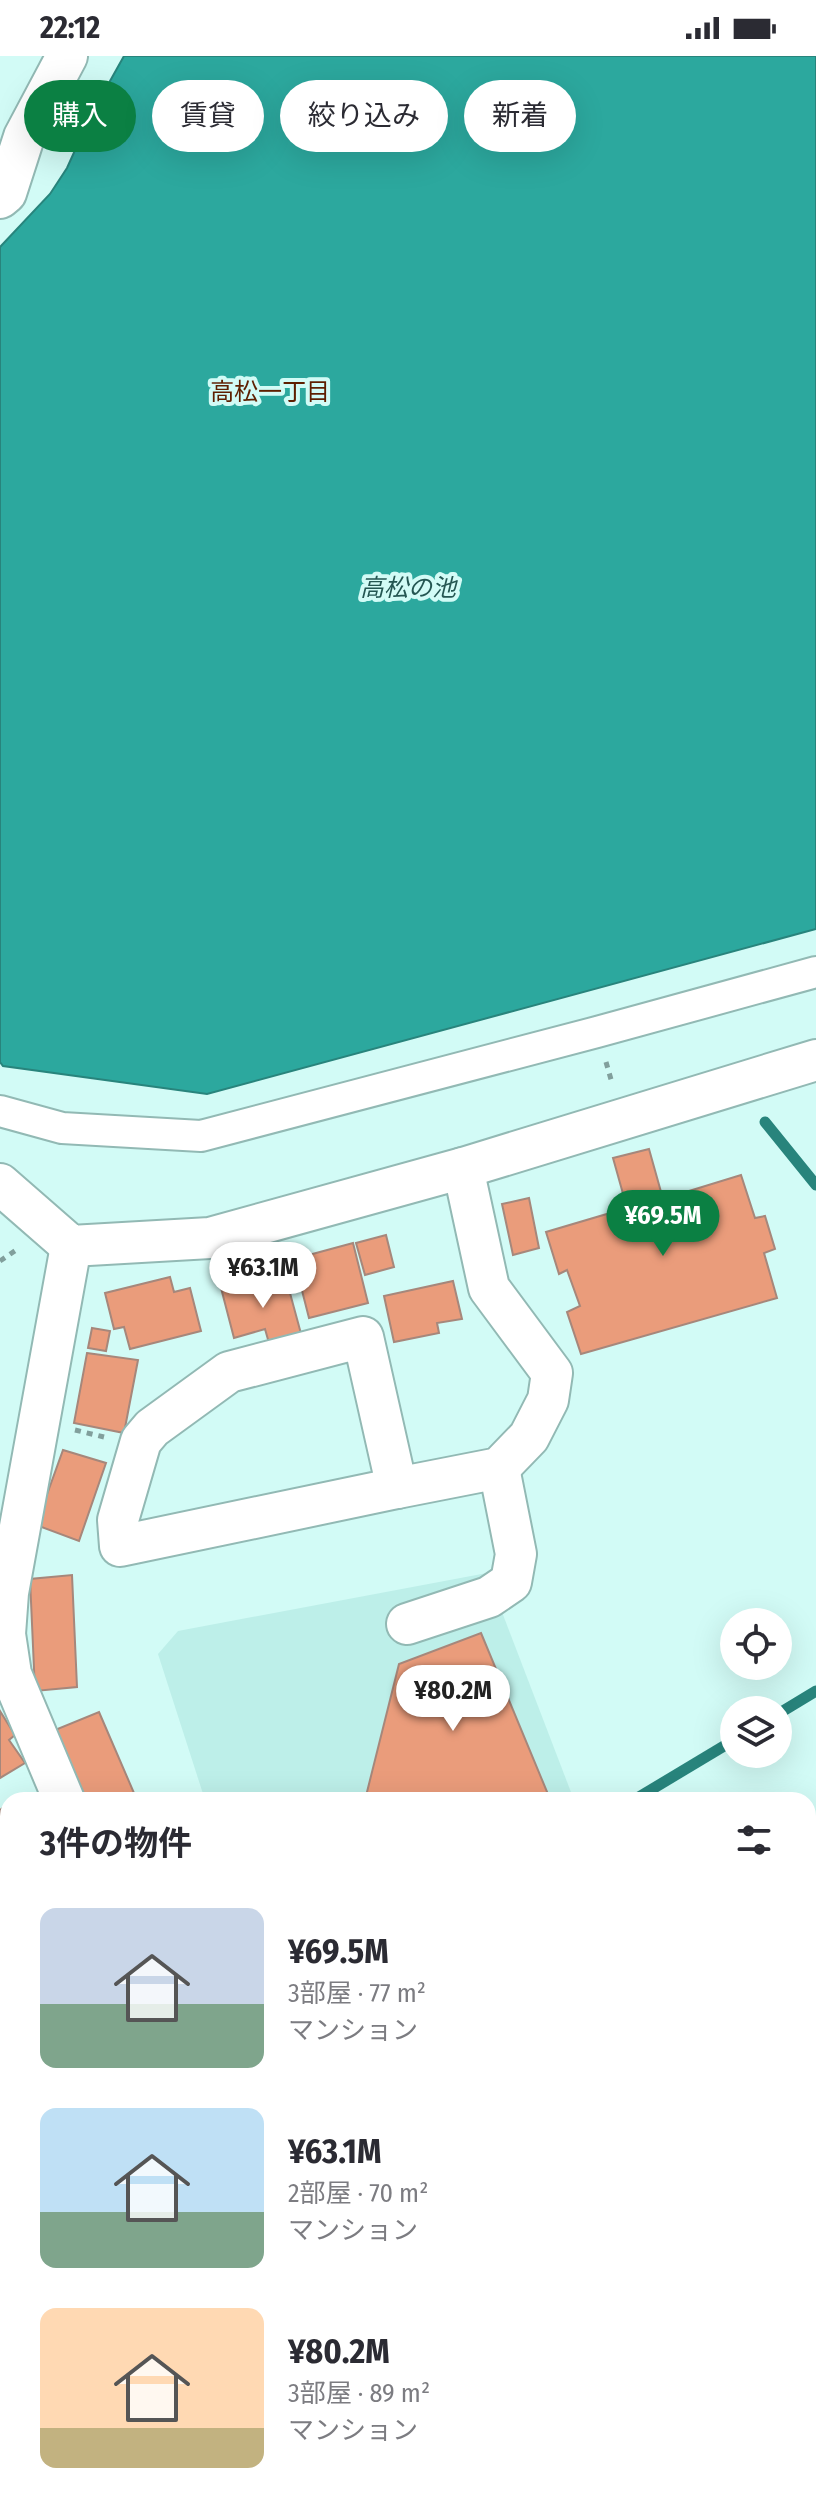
<!DOCTYPE html>
<html lang="ja">
<head>
<meta charset="utf-8">
<style>
	:root { --surface:#fff; --page:#f7f7f7; --text:#2b2b33; --muted:#7c7c81; --accent:#0b8043 }
	body { margin:0; font-family:"Fira Sans Condensed","Noto Sans JP",sans-serif; background:var(--page); color:var(--text); height:100vh; display:flex; flex-direction:column; font-size:30px; white-space:nowrap }
	* { box-sizing:border-box; margin:0 }
	p { font-size:26px; color:var(--muted) }
	.icon { flex:none; width:44px; height:44px; fill:none; stroke:currentColor; stroke-width:2; stroke-linecap:round; stroke-linejoin:round }
	.map { position:relative; flex:1; overflow:hidden }
	.drawer { position:absolute; left:0px; top:1736px; width:816px; height:714px; display:flex; flex-direction:column; background:var(--surface); border-radius:24px 24px 0 0; box-shadow:0 8px 32px #0002 }
	.drawer>* { flex:none }
	.banner { position:absolute; left:24px; top:24px; width:768px; height:72px; display:flex; gap:16px }
	.tools { position:absolute; left:720px; top:1552px; display:grid; gap:16px }
	.tools a { display:grid; place-items:center; width:72px; height:72px; border-radius:50%; background:var(--surface); box-shadow:0 8px 32px #0002; font-size:40px }
	.price { position:absolute; translate:-50% -68px; padding:0 18px; border-radius:28px; background:#fff; color:#222; font-size:26px; line-height:52px; filter:drop-shadow(0 2px 4px #0008) }
	.price::after { content:''; position:absolute; left:50%; top:48px; width:24px; height:18px; margin-left:-12px; background:inherit; clip-path:polygon(0 0,100% 0,50% 100%) }
	.price.on { background:var(--accent); color:#fff }
	ul { padding:0; list-style:none }
	li { display:flex; align-items:center; gap:24px; height:200px; padding:0 40px }
	li span { display:grid; place-items:center; flex:none; width:224px; height:160px; border-radius:16px; color:#555 }
	li>.icon { margin-inline-start:auto }
	span .icon { width:96px; height:96px; fill:#fffc; stroke-width:1 }
	li b { font-size:34px }
	h2 { display:flex; justify-content:space-between; align-items:center; height:96px; padding:0 40px; font-size:34px }
	.pill { padding:0 28px; border-radius:36px; background:var(--surface); box-shadow:0 8px 32px #0002; font-size:28px; line-height:72px }
	.pill.on { background:var(--accent); color:#fff }
	.status { display:flex; justify-content:space-between; align-items:center; height:56px; padding:0 40px; background:var(--surface); direction:ltr }
	.status svg { height:22px; fill:currentColor }
	.map>svg:first-child { display:block }
</style>
</head>
<body>
<div class="status"><b>22:12</b><svg viewBox="0 0 49 12"><path d="M0 12V9h3v3zM5 12V6h3v6zM10 12V3h3v9zM15 12V0h3v12zM26 1h20v11H26zM47 4h2v5h-2z"/></svg></div>
<div class="map">
<svg width="816" height="2449" viewBox="0 0 816 2449">
	<rect width="100%" height="100%" fill="#d2fbf6"/>
	<polygon fill="#bdefe9" points="487,1517 574,1744 205,1744 158,1598 178,1575"/>
	<polygon fill="#2ca89e" stroke="#28847c" stroke-width="2" points="124,0 816,0 816,873 207,1038 3,1010 0,1006 0,191 50,138 67,112 91,59"/>
	<g fill="none" stroke-linecap="round" stroke-linejoin="round">
		<g stroke="#28847c" stroke-width="11">
			<polyline points="765,1066 816,1129"/>
			<polyline points="778,1658 816,1635"/>
			<polyline points="634,1744 734,1684"/>
		</g>
	</g>
	<g fill="#ea9c7b" stroke="#a6877b" stroke-width="2">
		<polygon points="649,1093 663,1143 741,1119 755,1162 765,1160 775,1193 764,1197 777,1242 581,1298 567,1256 580,1250 567,1214 559,1218 546,1176 627,1152 613,1102"/>
		<polygon points="529,1142 539,1192 513,1199 502,1148"/>
		<polygon points="386,1179 394,1211 365,1219 356,1187"/>
		<polygon points="353,1187 368,1247 309,1262 294,1203"/>
		<polygon points="284,1215 303,1285 271,1294 265,1273 234,1282 221,1232"/>
		<polygon points="170,1221 174,1236 190,1232 201,1275 130,1293 124,1271 114,1273 105,1237"/>
		<polygon points="453,1225 462,1263 437,1267 439,1277 394,1286 384,1240"/>
		<polygon points="92,1272 110,1275 106,1295 88,1292"/>
		<polygon points="87,1297 138,1304 124,1377 74,1367"/>
		<polygon points="63,1394 106,1407 79,1485 36,1469"/>
		<polygon points="72,1519 77,1631 35,1635 30,1523"/>
		<polygon points="481,1577 550,1743 365,1744 399,1608"/>
		<polygon points="0,1655 15,1679 9,1684 25,1707 0,1722"/>
		<polygon points="99,1656 137,1744 85,1744 55,1674"/>
		<polygon points="8,1748 8,1782 0,1771 0,1754"/>
		<polygon points="0,1827 8,1838 8,1840 2,1845 8,1852 8,1864 0,1870"/>
		<polygon points="8,1884 8,1936 0,1940 0,1889"/>
		<polygon points="816,1886 816,1955 808,1949 808,1897"/>
		<polygon points="808,2021 816,2022 816,2088 808,2088"/>
		<polygon points="809,2335 816,2339 816,2364 808,2377"/>
		<polygon points="196,2442 246,2442 247,2443 243,2449 192,2449"/>
		<polygon points="282,2442 320,2442 330,2447 279,2449"/>
		<polygon points="549,2442 577,2442 573,2449 545,2449"/>
		<polygon points="652,2442 669,2442 681,2449 649,2449"/>
	</g>
	<g fill="none" stroke-linecap="round" stroke-linejoin="round">
		<g stroke="#92b9b4" stroke-width="34">
			<polyline id="pedestrian" points="0,1055 62,1072 201,1080 597,976 816,916"/>
		</g>
		<g stroke="#92b9b4" stroke-width="44">
			<g id="minor">
				<polyline points="0,142 6,137 24,81 67,0"/>
				<polyline points="0,1128 71,1190 210,1182 463,1112 816,1004"/>
				<polygon points="363,1281 397,1432 120,1490 118,1464 141,1385 152,1372 229,1316"/>
				<polyline points="397,1432 499,1412 529,1381 548,1344 552,1317 489,1232 463,1112"/>
				<polyline points="407,1568 489,1541 511,1526 516,1498 499,1412"/>
				<polyline points="64,1744 11,1618 5,1578 8,1537 71,1190"/>
				<polyline points="808,2279 816,2266"/>
				<polyline points="136,2442 149,2449"/>
				<polyline points="743,2442 757,2449"/>
				<polyline points="103,2449 108,2442"/>
			</g>
		</g>
		<g stroke="#92b9b4" stroke-width="48">
			<g id="tertiary">
				<polyline points="0,2259 8,2287"/>
				<polyline points="24,2449 25,2442"/>
			</g>
		</g>
		<g stroke="#92b9b4" stroke-width="48">
			<g id="trunk">
				<polyline points="0,2086 8,2086"/>
				<polyline points="0,2133 8,2134"/>
				<polyline points="808,2137 816,2137"/>
				<polyline points="808,2175 816,2175"/>
			</g>
		</g>
		<g stroke="#819f9c" stroke-width="5" stroke-dasharray="6 6" stroke-linecap="butt">
			<polyline points="606,1006 612,1027"/>
			<polyline points="0,1205 19,1192"/>
			<polyline points="75,1374 104,1381"/>
			<polyline points="0,1953 8,1958"/>
		</g>
		<use href="#pedestrian" stroke="#fff" stroke-width="30"/>
		<use href="#minor" stroke="#fff" stroke-width="40"/>
		<use href="#tertiary" stroke="#fff" stroke-width="44"/>
		<use href="#trunk" stroke="#fff" stroke-width="44"/>
	</g>
	<g text-anchor="middle" dominant-baseline="central" stroke-width="8" stroke-linejoin="round" paint-order="stroke">
		<g font-size="24" fill="#5e1f00" stroke="#d2fbf6">
			<text x="270" y="336">高松一丁目</text>
		</g>
		<g font-size="24" font-style="italic" fill="#245652" stroke="#d2fbf6">
			<text x="408" y="532">高松の池</text>
		</g>
	</g>
</svg>
<div class="tools">
<a><svg class="icon" aria-label="locate" viewBox="0 0 24 24"><circle cx="12" cy="12" r="6"/><path d="M12 2v4M12 18v4M2 12h4M18 12h4"/></svg></a>
<a><svg class="icon" aria-label="layers" viewBox="0 0 24 24"><path d="M12 4l9 5-9 5-9-5zM3 14l9 5 9-5"/></svg></a>
</div>
<b class="price on" style="left:663px;top:1202px">¥69.5M</b>
<b class="price" style="left:263px;top:1254px">¥63.1M</b>
<b class="price" style="left:453px;top:1677px">¥80.2M</b>
<div class="banner">
<a class="pill on">購入</a>
<a class="pill">賃貸</a>
<a class="pill">絞り込み</a>
<a class="pill">新着</a>
</div>
<section class="drawer">
<h2>3件の物件<svg class="icon" aria-label="filters" viewBox="0 0 24 24"><path d="M4 7h16M4 17h16"/><circle cx="9" cy="7" r="2"/><circle cx="15" cy="17" r="2"/></svg></h2>
<ul>
<li><span style="background:linear-gradient(#c9d6e8 60%,#7fa58c 0)"><svg class="icon" aria-label="home" viewBox="0 0 24 24"><path d="M3 11l9-7 9 7M6 9v11h12V9"/></svg></span><div><b>¥69.5M</b><p>3部屋 · 77 m²</p><p>マンション</p></div></li>
<li><span style="background:linear-gradient(#bfe0f5 65%,#7fa58c 0)"><svg class="icon" aria-label="home" viewBox="0 0 24 24"><path d="M3 11l9-7 9 7M6 9v11h12V9"/></svg></span><div><b>¥63.1M</b><p>2部屋 · 70 m²</p><p>マンション</p></div></li>
<li><span style="background:linear-gradient(#ffd9b3 75%,#c2b280 0)"><svg class="icon" aria-label="home" viewBox="0 0 24 24"><path d="M3 11l9-7 9 7M6 9v11h12V9"/></svg></span><div><b>¥80.2M</b><p>3部屋 · 89 m²</p><p>マンション</p></div></li>
</ul>
</section>
</div>
</body>
</html>
